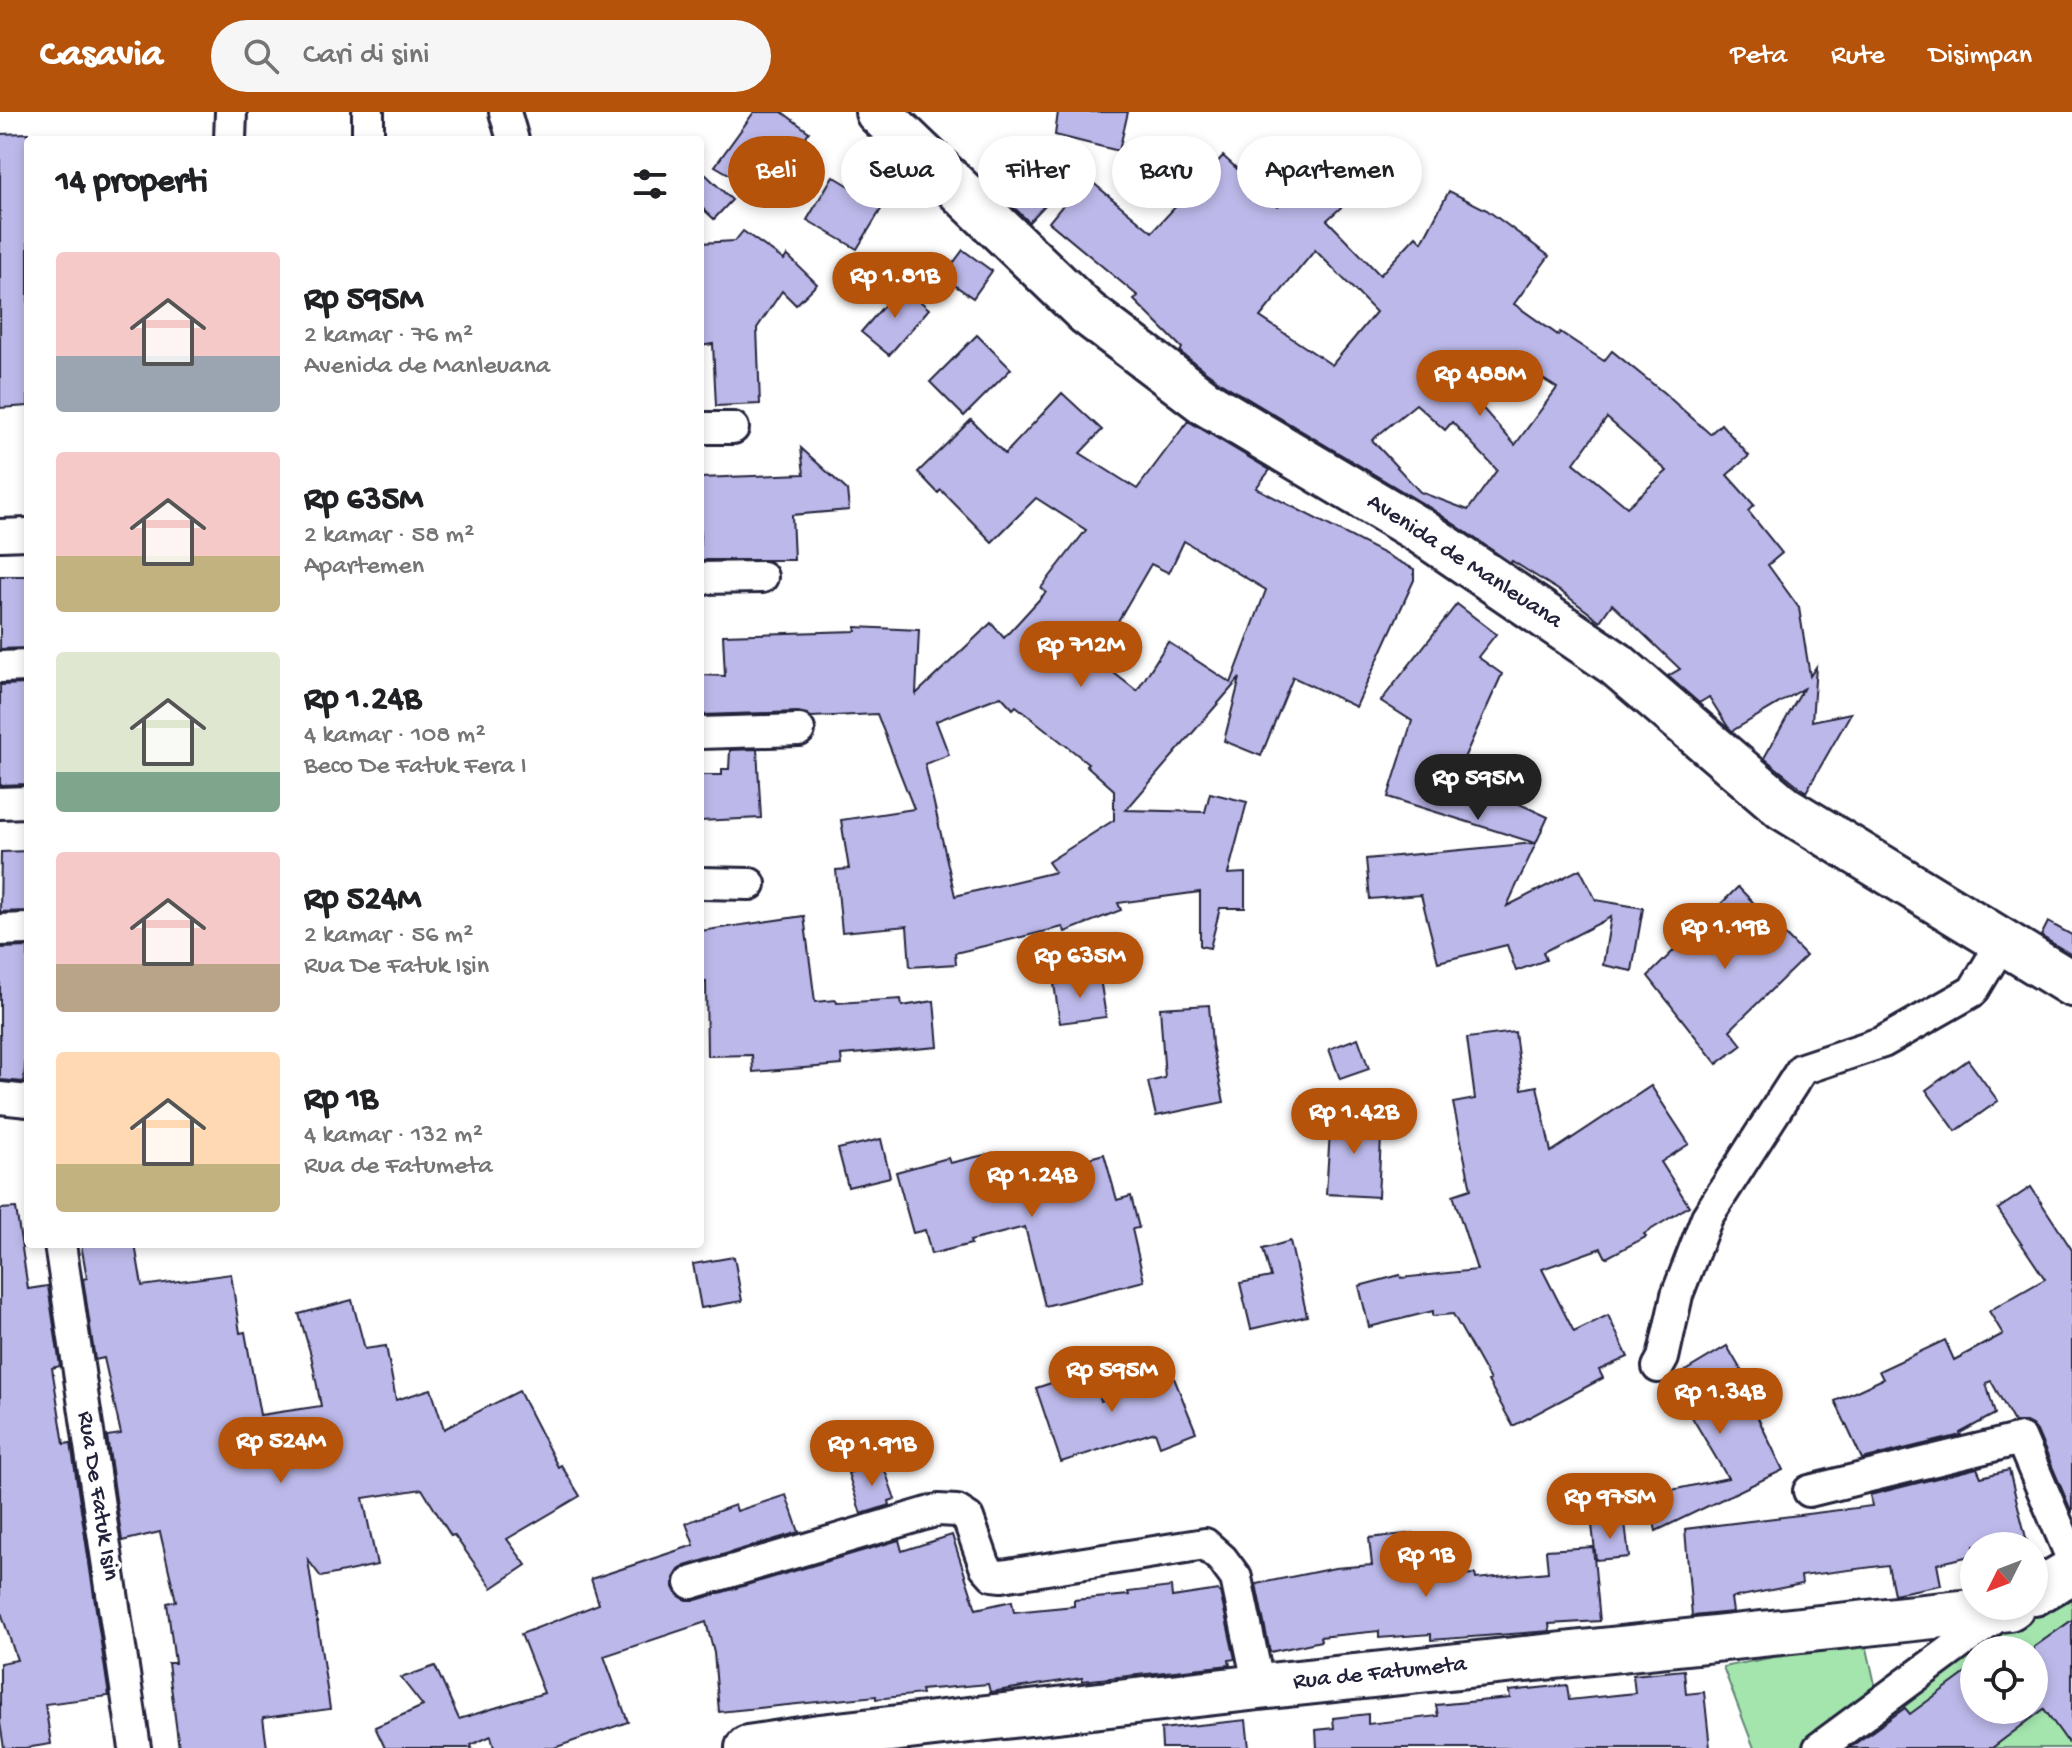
<!DOCTYPE html>
<html lang="id">
<head>
<meta charset="utf-8">
<style>
	:root { --surface:#fff; --page:#f6f6f6; --text:#202124; --muted:#757577; --accent:#b45309 }
	body { margin:0; font-family:"Gochi Hand",sans-serif; background:var(--page); color:var(--text); height:100vh; display:flex; flex-direction:column; font-size:30px; white-space:nowrap }
	* { box-sizing:border-box; margin:0 }
	p { font-size:26px; color:var(--muted) }
	.icon { flex:none; width:44px; height:44px; fill:none; stroke:currentColor; stroke-width:2; stroke-linecap:round; stroke-linejoin:round }
	.map { position:relative; flex:1; overflow:hidden }
	.side { position:absolute; left:24px; top:24px; width:680px; height:1112px; display:flex; flex-direction:column; background:var(--surface); border-radius:8px; box-shadow:0 4px 12px #0003 }
	.side>* { flex:none }
	.guide { position:absolute; left:728px; top:24px; width:760px; height:72px; display:flex; gap:16px }
	.needle { width:52px; rotate:228deg }
	.tools { position:absolute; left:1960px; top:1420px; display:grid; gap:16px }
	.tools a { display:grid; place-items:center; width:88px; height:88px; border-radius:50%; background:var(--surface); box-shadow:0 4px 12px #0003; font-size:40px }
	.price { position:absolute; translate:-50% -68px; padding:0 18px; border-radius:28px; background:var(--accent); color:#fff; font-size:26px; line-height:52px; filter:drop-shadow(0 2px 4px #0008) }
	.price::after { content:''; position:absolute; left:50%; top:48px; width:24px; height:18px; margin-left:-12px; background:inherit; clip-path:polygon(0 0,100% 0,50% 100%) }
	.price.selected { background:#222; color:#fff }
	ul { padding:0; list-style:none }
	li { display:flex; align-items:center; gap:24px; height:200px; padding:0 32px }
	li span { display:grid; place-items:center; flex:none; width:224px; height:160px; border-radius:8px; color:#555 }
	li>.icon { margin-inline-start:auto }
	span .icon { width:96px; height:96px; fill:#fffc; stroke-width:1 }
	li b { font-size:34px }
	h2 { display:flex; justify-content:space-between; align-items:center; height:96px; padding:0 32px; font-size:34px }
	.chip { padding:0 28px; border-radius:36px; background:var(--surface); box-shadow:0 4px 12px #0003; font-size:28px; line-height:72px }
	.chip.selected { background:var(--accent); color:#fff }
	header { display:flex; align-items:center; gap:48px; box-sizing:border-box; height:112px; padding:0 40px; background:var(--accent); color:#fff }
	header strong { font-size:38px }
	nav { display:flex; gap:44px; margin-inline-start:auto; font-size:28px }
	.search { width:560px; height:72px; background:var(--page); display:flex; align-items:center; gap:20px; box-sizing:border-box; padding:0 28px; border-radius:44px; color:var(--muted); font-size:30px }
	.map>svg:first-child { display:block }
</style>
</head>
<body>
<header>
<strong>Casavia</strong>
<div class="search"><svg class="icon" aria-label="search" viewBox="0 0 24 24"><circle cx="10" cy="10" r="6"/><path d="M15 15l6 6"/></svg>Cari di sini</div>
<nav><a>Peta</a><a>Rute</a><a>Disimpan</a></nav>
</header>
<div class="map">
<svg width="2072" height="1636" viewBox="0 0 2072 1636">
	<rect width="100%" height="100%" fill="#fff"/>
	<filter id="ink" filterUnits="userSpaceOnUse"><feTurbulence type="fractalNoise" baseFrequency=".0125" numOctaves="2"/><feDisplacementMap in="SourceGraphic" scale="16" xChannelSelector="R" yChannelSelector="G"/><feConvolveMatrix kernelMatrix="1 2 1 2 8 2 1 2 1" color-interpolation-filters="sRGB"/></filter>
	<g filter="url(#ink)">
		<g fill="#a4e5ae" stroke="#638474" stroke-width="2" fill-rule="evenodd">
			<path d="M2072 1459V1636H1819ZM1974 1538H2034V1598H1974Z"/>
			<polygon points="1865,1527 1878,1586 1798,1636 1754,1636 1723,1555"/>
		</g>
		<g fill="#bcb8e9" stroke="#22223b" stroke-width="2" fill-rule="evenodd">
			<polygon points="754,0 782,0 809,20 782,56 770,47 746,72 715,54"/>
			<polygon points="1058,0 1128,0 1119,39 1055,23"/>
			<polygon points="28,21 28,294 0,296 0,22"/>
			<path d="M1223 44 1278 94 1330 50 1357 81 1327 108 1380 163 1416 124 1422 130 1449 79 1487 98 1549 144 1514 192 1558 223 1560 220 1604 249 1612 239 1664 281 1710 322 1721 312 1749 344 1727 363 1754 393 1748 399 1782 441 1768 453 1799 496 1810 564 1816 555 1812 609 1851 601 1806 680 1764 646 1803 577 1732 619 1728 615 1709 585 1699 591 1668 564 1680 557 1612 492 1600 509 1563 481 1512 449 1511 451 1432 397 1220 270 1180 240 1182 236 1134 188 1138 184 1049 110 1086 65 1152 120ZM1315 138 1376 200 1332 253 1260 205ZM1500 240 1557 276 1515 333 1470 282ZM1416 292 1445 318 1452 310 1497 358 1468 398 1420 380 1372 328ZM1607 306 1667 359 1627 395 1574 351Z"/>
			<polygon points="1022,56 1047,81 1047,91 1029,110 998,80"/>
			<polygon points="700,57 732,88 714,107 700,94"/>
			<polygon points="833,64 883,94 857,137 807,108"/>
			<polygon points="743,119 784,148 787,143 817,172 796,193 782,179 757,216 760,292 716,294 713,232 700,234 700,131 735,129"/>
			<polygon points="963,138 992,159 973,186 943,165"/>
			<polygon points="902,173 929,197 889,243 861,220"/>
			<polygon points="977,223 1011,257 964,304 930,270"/>
			<path d="M1062 281 1102 318 1080 341 1137 377 1188 309 1270 358 1256 376 1414 457V468L1356 595 1293 565 1261 644 1224 629 1240 566 1126 698 1205 700 1210 681 1247 690 1228 762 1245 761V796H1220L1210 836 1200 834V780L1118 791 1121 798 1065 820 1063 815 955 841 956 852 910 855 907 814 842 820 836 758 849 757 841 708 914 697 877 602 811 605 807 602 798 600 700 603V563L725 564 723 523 856 519V515L919 518 916 582 991 511 1004 526 1046 480 1041 476 1086 418 1036 386 992 430 941 378 938 381 918 360 971 308 1005 342ZM1184 429 1266 478 1231 571 1168 530 1137 579 1096 547 1151 452 1169 461ZM1001 584 1013 597 1016 594 1088 651 1086 653 1114 678V708L1048 750 1055 760 955 784 925 652 949 643 936 609Z"/>
			<polygon points="801,336 847,378 849,398 792,403 794,448 700,448 700,366 804,362"/>
			<polygon points="0,464 28,464 28,536 0,537"/>
			<polygon points="1457,492 1496,522 1478,545 1502,562 1459,657 1471,661 1469,669 1548,705 1507,794 1580,757 1596,788 1643,796 1632,859 1603,853 1611,805 1543,840 1546,848 1516,859 1507,833 1438,850 1421,783 1370,787 1366,747 1535,731 1388,685 1412,609 1381,589"/>
			<polygon points="28,572 28,672 0,673 0,573"/>
			<polygon points="757,637 761,706 700,709 700,663 722,663 722,657 729,657 730,638"/>
			<polygon points="28,739 28,799 0,800 1,740"/>
			<polygon points="1738,775 1806,844 1730,918 1742,933 1717,952 1648,864"/>
			<polygon points="804,804 815,890 836,888 837,891 901,887 902,894 934,889 938,935 841,943 842,953 753,960 752,943 707,944 706,870 700,871 700,819"/>
			<polygon points="2048,810 2072,823 2072,843 2041,824"/>
			<polygon points="28,835 28,904 24,970 0,968 0,836"/>
			<polygon points="1100,866 1106,905 1060,911 1054,872"/>
			<polygon points="1209,893 1212,933 1224,990 1156,1004 1148,970 1165,966 1160,896"/>
			<polygon points="1515,920 1522,977 1537,974 1551,1040 1651,974 1689,1032 1661,1050 1689,1094 1644,1122 1646,1125 1606,1146 1601,1136 1542,1157 1574,1220 1608,1203 1628,1245 1599,1258 1603,1266 1513,1314 1488,1269 1490,1268 1453,1202 1433,1204 1433,1199 1369,1215 1359,1174 1400,1163 1401,1166 1477,1158 1453,1083 1471,1077 1453,991 1475,987 1467,926"/>
			<polygon points="1358,926 1369,957 1340,967 1329,937"/>
			<polygon points="1968,948 1998,989 1956,1019 1926,978"/>
			<polygon points="1331,1003 1382,1006 1378,1085 1326,1082"/>
			<polygon points="881,1027 890,1065 848,1075 838,1037"/>
			<polygon points="993,1041 1001,1070 1104,1042 1117,1088 1131,1084 1139,1116 1132,1117 1144,1169 1045,1194 1025,1115 970,1129 971,1132 931,1142 925,1118 913,1121 896,1060 948,1046 950,1051"/>
			<polygon points="2031,1075 2072,1138 2072,1401 2037,1319 2032,1313 2026,1310 2014,1310 1991,1269 1986,1271 1995,1302 1960,1321 1961,1323 1862,1347 1835,1289 1883,1267 1879,1259 1945,1228 1954,1248 2003,1222 1989,1199 2045,1167 1998,1097"/>
			<polygon points="16,1096 28,1177 48,1174 60,1254 52,1256 64,1332 71,1331 109,1584 45,1592 51,1632 25,1636 4,1636 0,1611 0,1551 17,1548 0,1497 0,1097"/>
			<polygon points="1290,1129 1307,1204 1251,1217 1240,1171 1271,1165 1263,1137"/>
			<polygon points="81,1132 135,1132 142,1174 231,1162 240,1221 245,1220 260,1303 321,1294 311,1243 299,1202 352,1188 365,1237 386,1234 396,1288 431,1277 444,1317 519,1279 558,1355 561,1353 580,1384 507,1427 526,1453 492,1476 454,1423 451,1424 422,1377 363,1386 377,1453 321,1465 308,1448 330,1597 263,1606 267,1636 179,1636 168,1551 175,1551 167,1491 176,1489 160,1420 122,1429 107,1324 121,1322 104,1246 95,1248 83,1167 87,1166"/>
			<polygon points="734,1145 742,1189 701,1196 693,1152"/>
			<polygon points="1727,1234 1766,1301 1758,1306 1783,1358 1656,1419 1648,1383 1728,1366 1670,1268"/>
			<polygon points="1091,1258 1101,1289 1172,1261 1196,1320 1160,1334 1155,1320 1061,1350 1036,1276"/>
			<polygon points="882,1350 895,1387 889,1389 890,1393 861,1402 848,1361"/>
			<polygon points="1977,1356 1981,1365 2009,1358 2028,1434 1974,1434 1974,1443 1937,1452 1941,1473 1894,1482 1888,1453 1801,1464 1802,1472 1731,1486 1733,1500 1692,1504 1685,1417 1872,1394 1870,1383"/>
			<polygon points="786,1383 799,1420 685,1454 679,1458 674,1466 674,1475 678,1483 686,1488 696,1488 899,1428 902,1439 952,1423 976,1497 1012,1489 1014,1500 1074,1494 1074,1488 1129,1483 1128,1480 1171,1475 1172,1485 1218,1478 1219,1480 1220,1480 1235,1547 1229,1548 1230,1553 1082,1569 1082,1566 990,1580 988,1572 921,1578 922,1582 876,1587 876,1584 719,1600 714,1541 706,1510 604,1544 628,1610 554,1636 494,1636 491,1624 471,1633 472,1636 385,1636 375,1615 423,1594 401,1566 435,1554 459,1607 544,1581 521,1522 599,1492 591,1467 694,1433 686,1411 735,1393 737,1399"/>
			<polygon points="1625,1410 1629,1445 1596,1448 1592,1413"/>
			<polygon points="1414,1421 1419,1465 1475,1462 1476,1467 1548,1460 1546,1438 1593,1435 1600,1509 1549,1512 1550,1519 1431,1528 1431,1522 1379,1526 1379,1519 1320,1525 1321,1529 1270,1540 1256,1472 1335,1456 1372,1453 1369,1426"/>
			<polygon points="2072,1508 2072,1636 2044,1597 1992,1636 1849,1636 1905,1596 1910,1602 1974,1555 1974,1598 2034,1598 2034,1535"/>
			<polygon points="1684,1558 1686,1582 1704,1580 1710,1636 1317,1636 1316,1618 1334,1616 1333,1606 1368,1602 1368,1612 1438,1604 1436,1593 1510,1586 1509,1579 1567,1573 1569,1588 1635,1581 1633,1563"/>
			<polygon points="1246,1608 1249,1636 1162,1636 1161,1617"/>
		</g>
		<g fill="none" stroke-linecap="round" stroke-linejoin="round">
			<g stroke="#22223b" stroke-width="36">
				<g id="street">
					<polyline points="505,0 513,28"/>
					<polyline points="230,28 231,0"/>
					<polyline points="368,28 368,0"/>
					<polyline points="700,316 733,316"/>
					<polyline points="0,423 28,422"/>
					<polyline points="700,466 762,465"/>
					<polyline points="0,555 28,554"/>
					<polyline points="700,621 799,618"/>
					<polyline points="0,691 28,690"/>
					<polyline points="700,771 750,772"/>
					<polyline points="0,818 28,817"/>
					<polyline points="0,986 28,989"/>
					<polyline points="60,1132 135,1636"/>
					<polyline points="1658,1255 1663,1246 1677,1183 1707,1105 1802,957 1883,930 1973,879 2003,829"/>
					<polyline points="1809,1379 2021,1327 2072,1447"/>
					<polyline points="691,1471 938,1398 957,1399 968,1406 985,1454 993,1463 1002,1464 1205,1432 1222,1447 1236,1466 1259,1575"/>
					<polyline points="1819,1636 2007,1497"/>
				</g>
			</g>
			<g stroke="#22223b" stroke-width="50">
				<g id="secondary">
					<polyline points="878,0 1087,201 1206,291 1419,418 1616,552 1784,696 2072,872"/>
					<polyline points="2034,1481 2072,1459"/>
					<polyline points="748,1636 820,1625 1259,1575 2009,1496 2012,1494"/>
				</g>
			</g>
			<use href="#street" stroke="#fff" stroke-width="30"/>
			<use href="#secondary" stroke="#fff" stroke-width="44"/>
		</g>
	</g>
	<g text-anchor="middle" dominant-baseline="central" stroke-width="7" stroke-linejoin="round" paint-order="stroke">
		<g font-size="24" fill="#22223b" stroke="#fff">
			<text transform="translate(1464 450) rotate(33)">Avenida de Manleuana</text>
			<text transform="translate(97 1384) rotate(81)">Rua De Fatuk Isin</text>
			<text transform="translate(1380 1562) rotate(-6)">Rua de Fatumeta</text>
		</g>
	</g>
</svg>
<div class="tools">
<a><svg class="needle" viewBox="-14 -14 28 28"><path d="M0-13l5 13h-10z" fill="#e53935"/><path d="M0 13l5-13h-10z" fill="#757577"/></svg></a>
<a><svg class="icon" aria-label="locate" viewBox="0 0 24 24"><circle cx="12" cy="12" r="6"/><path d="M12 2v4M12 18v4M2 12h4M18 12h4"/></svg></a>
</div>
<b class="price" style="left:895px;top:208px">Rp 1.81B</b>
<b class="price" style="left:1480px;top:306px">Rp 488M</b>
<b class="price" style="left:1081px;top:577px">Rp 712M</b>
<b class="price selected" style="left:1478px;top:710px">Rp 595M</b>
<b class="price" style="left:1725px;top:859px">Rp 1.19B</b>
<b class="price" style="left:1080px;top:888px">Rp 635M</b>
<b class="price" style="left:1354px;top:1044px">Rp 1.42B</b>
<b class="price" style="left:1032px;top:1107px">Rp 1.24B</b>
<b class="price" style="left:1112px;top:1302px">Rp 595M</b>
<b class="price" style="left:1720px;top:1324px">Rp 1.34B</b>
<b class="price" style="left:281px;top:1373px">Rp 524M</b>
<b class="price" style="left:872px;top:1376px">Rp 1.91B</b>
<b class="price" style="left:1610px;top:1429px">Rp 975M</b>
<b class="price" style="left:1426px;top:1487px">Rp 1B</b>
<div class="guide">
<a class="chip selected">Beli</a>
<a class="chip">Sewa</a>
<a class="chip">Filter</a>
<a class="chip">Baru</a>
<a class="chip">Apartemen</a>
</div>
<section class="side">
<h2>14 properti<svg class="icon" aria-label="filters" viewBox="0 0 24 24"><path d="M4 7h16M4 17h16"/><circle cx="9" cy="7" r="2"/><circle cx="15" cy="17" r="2"/></svg></h2>
<ul>
<li><span style="background:linear-gradient(#f6c9c9 65%,#9aa5b1 0)"><svg class="icon" aria-label="home" viewBox="0 0 24 24"><path d="M3 11l9-7 9 7M6 9v11h12V9"/></svg></span><div><b>Rp 595M</b><p>2 kamar · 76 m²</p><p>Avenida de Manleuana</p></div></li>
<li><span style="background:linear-gradient(#f6c9c9 65%,#c2b280 0)"><svg class="icon" aria-label="home" viewBox="0 0 24 24"><path d="M3 11l9-7 9 7M6 9v11h12V9"/></svg></span><div><b>Rp 635M</b><p>2 kamar · 58 m²</p><p>Apartemen</p></div></li>
<li><span style="background:linear-gradient(#dfe7d0 75%,#7fa58c 0)"><svg class="icon" aria-label="home" viewBox="0 0 24 24"><path d="M3 11l9-7 9 7M6 9v11h12V9"/></svg></span><div><b>Rp 1.24B</b><p>4 kamar · 108 m²</p><p>Beco De Fatuk Fera I</p></div></li>
<li><span style="background:linear-gradient(#f6c9c9 70%,#b9a48a 0)"><svg class="icon" aria-label="home" viewBox="0 0 24 24"><path d="M3 11l9-7 9 7M6 9v11h12V9"/></svg></span><div><b>Rp 524M</b><p>2 kamar · 56 m²</p><p>Rua De Fatuk Isin</p></div></li>
<li><span style="background:linear-gradient(#ffd9b3 70%,#c2b280 0)"><svg class="icon" aria-label="home" viewBox="0 0 24 24"><path d="M3 11l9-7 9 7M6 9v11h12V9"/></svg></span><div><b>Rp 1B</b><p>4 kamar · 132 m²</p><p>Rua de Fatumeta</p></div></li>
</ul>
</section>
</div>
</body>
</html>
